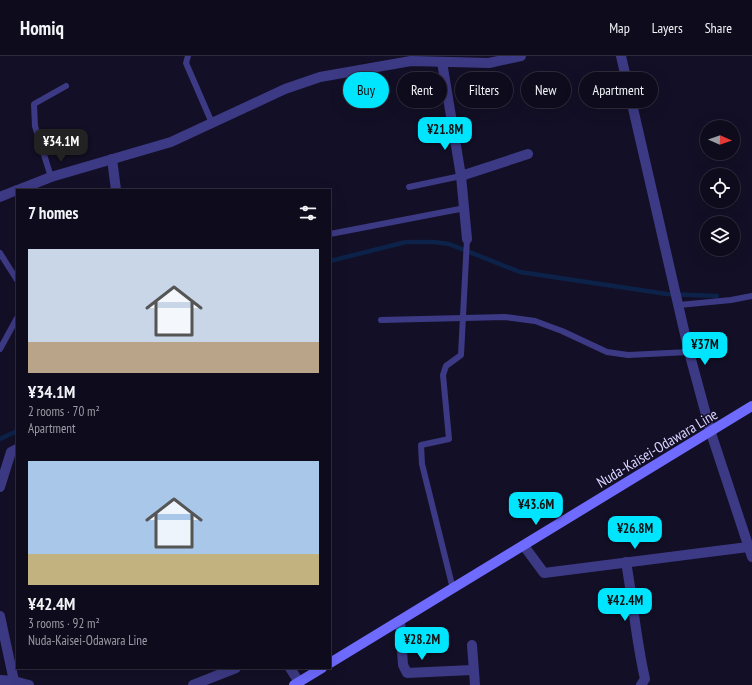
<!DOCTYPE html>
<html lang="en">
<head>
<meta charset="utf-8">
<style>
	:root { --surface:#0e0b1c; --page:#1c1929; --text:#f1f3f6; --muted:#9b9ba3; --line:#2e2b3b; --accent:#00e5ff }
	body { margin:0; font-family:"PT Sans Narrow",sans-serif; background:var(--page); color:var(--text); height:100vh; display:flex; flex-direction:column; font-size:15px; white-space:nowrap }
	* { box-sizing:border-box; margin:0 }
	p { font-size:13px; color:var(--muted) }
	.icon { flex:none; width:22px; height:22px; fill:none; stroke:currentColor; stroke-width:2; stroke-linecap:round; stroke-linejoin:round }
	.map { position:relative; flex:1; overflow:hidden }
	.panel { position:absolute; left:16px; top:133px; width:315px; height:480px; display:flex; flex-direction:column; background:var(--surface); border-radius:0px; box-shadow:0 4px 16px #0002,0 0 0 1px var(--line) }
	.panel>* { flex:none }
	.banner { position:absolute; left:343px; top:16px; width:349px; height:36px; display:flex; gap:8px }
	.needle { width:26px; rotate:92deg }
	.controls { position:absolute; left:700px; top:64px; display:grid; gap:8px }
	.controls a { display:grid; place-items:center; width:40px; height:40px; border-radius:50%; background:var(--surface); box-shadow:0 4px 16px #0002,0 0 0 1px var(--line); font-size:20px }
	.price { position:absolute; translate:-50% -34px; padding:0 9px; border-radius:8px; background:var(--accent); color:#111; font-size:13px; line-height:26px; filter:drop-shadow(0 1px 2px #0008) }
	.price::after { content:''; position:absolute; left:50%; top:24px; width:12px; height:9px; margin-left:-6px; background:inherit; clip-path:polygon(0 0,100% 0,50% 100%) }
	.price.active { background:#222; color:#fff }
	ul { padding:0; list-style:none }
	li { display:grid; align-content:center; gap:8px; height:212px; padding:0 12px }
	li span { display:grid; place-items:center; height:124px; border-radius:0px; color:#555 }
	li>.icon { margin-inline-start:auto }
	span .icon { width:72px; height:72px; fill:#fffc; stroke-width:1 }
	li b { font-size:17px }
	h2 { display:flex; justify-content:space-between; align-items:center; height:48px; padding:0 12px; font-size:17px }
	.pill { padding:0 14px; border-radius:18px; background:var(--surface); box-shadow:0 4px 16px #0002,0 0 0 1px var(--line); font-size:14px; line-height:36px }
	.pill.active { background:var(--accent); color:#111 }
	header { display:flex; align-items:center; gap:24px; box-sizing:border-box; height:56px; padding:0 20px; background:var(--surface); border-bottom:1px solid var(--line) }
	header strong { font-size:19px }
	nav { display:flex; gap:22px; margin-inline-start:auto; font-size:14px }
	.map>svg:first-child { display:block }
</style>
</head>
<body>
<header>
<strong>Homiq</strong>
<nav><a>Map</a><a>Layers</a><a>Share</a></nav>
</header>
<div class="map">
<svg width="752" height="629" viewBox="0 0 752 629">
	<rect width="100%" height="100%" fill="#130f26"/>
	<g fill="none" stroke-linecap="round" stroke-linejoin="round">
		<g stroke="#0c2248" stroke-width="4.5">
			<polyline points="330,205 406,186 434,186 449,188 520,216 667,238 717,240"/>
			<polyline points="0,383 17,375"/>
		</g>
		<g stroke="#3d3a85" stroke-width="6">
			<polyline points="188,0 186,7 212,67"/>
			<polyline points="51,121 35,70 34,48 66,30"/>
			<polyline points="409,131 461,120"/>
			<polyline points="330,178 465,152"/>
			<polyline points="0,197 17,224"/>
			<polyline points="679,249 731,244 752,240"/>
			<polyline points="381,264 505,261 535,265 562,275 607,296 628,299 689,296"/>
			<polyline points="0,293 17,262"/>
			<polyline points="453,533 422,408 421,389 449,383 443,319 446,310 461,299 467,183"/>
		</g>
		<g stroke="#3d3a85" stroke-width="10">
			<polyline points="621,0 689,296 711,377 752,501"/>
			<polyline points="442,6 461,120 467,183"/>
			<polyline points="112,103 116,134"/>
			<polyline points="461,120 528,98"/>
			<polyline points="18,134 51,121 171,86 285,33 320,21 411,5 489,7 521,0"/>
			<polyline points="0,141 17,134"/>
			<polyline points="0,431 11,396 17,393"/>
			<polyline points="524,490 544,517 748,491"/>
			<path d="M626 506C633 545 636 584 645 623L641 629"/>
			<polyline points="0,560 14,625"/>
			<polyline points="400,565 403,609 407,617 472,614"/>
			<polyline points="472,589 475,629"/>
			<polyline points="290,612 299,626"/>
			<polyline points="0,624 14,625 29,629"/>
			<polyline points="193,629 236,612"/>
		</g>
		<g stroke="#6f6bff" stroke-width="10">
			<polyline points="330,607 752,350"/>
			<polyline points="294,629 322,612"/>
		</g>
	</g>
	<g text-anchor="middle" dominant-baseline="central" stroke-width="3" stroke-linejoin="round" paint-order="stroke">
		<g font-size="15" fill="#d9d4ff" stroke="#130f26">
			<text transform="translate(657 392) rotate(-31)">Nuda-Kaisei-Odawara Line</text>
		</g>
	</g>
</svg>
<div class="controls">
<a><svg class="needle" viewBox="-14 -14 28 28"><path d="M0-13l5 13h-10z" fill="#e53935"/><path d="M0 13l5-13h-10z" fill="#9b9ba3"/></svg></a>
<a><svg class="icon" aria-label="locate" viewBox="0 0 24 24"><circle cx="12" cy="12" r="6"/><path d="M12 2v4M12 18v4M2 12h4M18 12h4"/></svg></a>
<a><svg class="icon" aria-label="layers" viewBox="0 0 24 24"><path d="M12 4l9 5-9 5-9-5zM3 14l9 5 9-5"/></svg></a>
</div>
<b class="price" style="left:445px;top:95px">¥21.8M</b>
<b class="price active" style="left:61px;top:107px">¥34.1M</b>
<b class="price" style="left:705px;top:310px">¥37M</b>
<b class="price" style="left:536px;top:470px">¥43.6M</b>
<b class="price" style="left:635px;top:494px">¥26.8M</b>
<b class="price" style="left:625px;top:566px">¥42.4M</b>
<b class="price" style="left:422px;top:605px">¥28.2M</b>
<div class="banner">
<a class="pill active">Buy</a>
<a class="pill">Rent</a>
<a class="pill">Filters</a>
<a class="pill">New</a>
<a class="pill">Apartment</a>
</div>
<section class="panel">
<h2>7 homes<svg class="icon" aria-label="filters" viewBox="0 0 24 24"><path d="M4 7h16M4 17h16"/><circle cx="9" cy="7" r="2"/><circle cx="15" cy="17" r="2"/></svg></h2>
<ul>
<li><span style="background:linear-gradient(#c9d6e8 75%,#b9a48a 0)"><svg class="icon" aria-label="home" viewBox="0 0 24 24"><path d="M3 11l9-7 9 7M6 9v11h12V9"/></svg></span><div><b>¥34.1M</b><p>2 rooms · 70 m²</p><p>Apartment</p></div></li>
<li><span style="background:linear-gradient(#a9c7e8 75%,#c2b280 0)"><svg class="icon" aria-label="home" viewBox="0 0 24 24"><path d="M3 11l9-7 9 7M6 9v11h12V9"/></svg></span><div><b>¥42.4M</b><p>3 rooms · 92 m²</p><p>Nuda-Kaisei-Odawara Line</p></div></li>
</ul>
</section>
</div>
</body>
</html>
